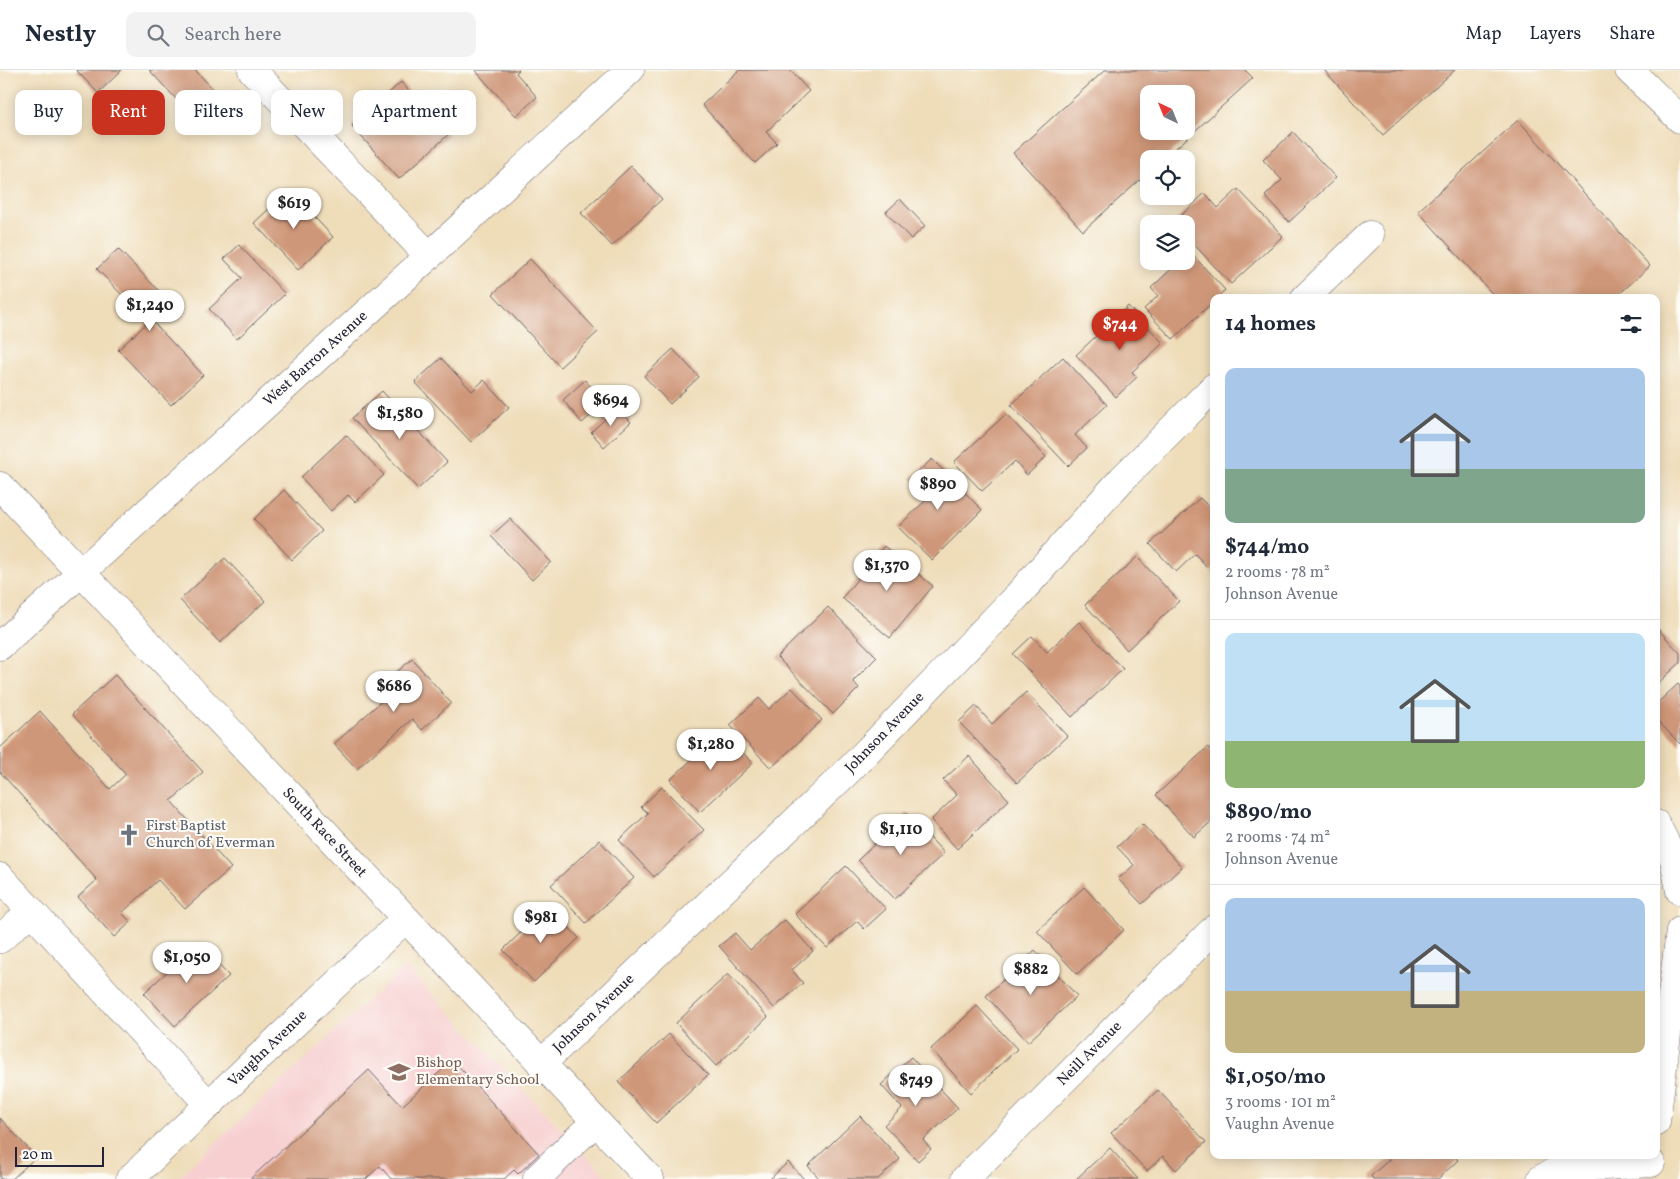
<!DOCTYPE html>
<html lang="en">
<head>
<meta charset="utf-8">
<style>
	:root { --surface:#fff; --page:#f2f2f3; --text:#1f2937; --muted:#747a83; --line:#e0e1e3; --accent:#c8321e }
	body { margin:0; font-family:Vollkorn,serif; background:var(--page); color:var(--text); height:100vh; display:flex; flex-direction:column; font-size:19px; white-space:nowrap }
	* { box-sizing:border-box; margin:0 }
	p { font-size:16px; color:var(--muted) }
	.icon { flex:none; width:28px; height:28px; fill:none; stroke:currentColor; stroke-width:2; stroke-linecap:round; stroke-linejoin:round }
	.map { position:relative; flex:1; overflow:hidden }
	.details { position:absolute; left:1210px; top:224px; width:450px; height:865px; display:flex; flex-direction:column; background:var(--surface); border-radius:10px; box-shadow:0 2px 12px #0003 }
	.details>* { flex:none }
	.banner { position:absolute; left:15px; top:20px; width:475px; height:45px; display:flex; gap:10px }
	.needle { width:32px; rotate:317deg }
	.tools { position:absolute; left:1140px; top:15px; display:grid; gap:10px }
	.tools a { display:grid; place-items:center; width:55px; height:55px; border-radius:10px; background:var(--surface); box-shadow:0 2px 12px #0003; font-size:25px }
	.scale { position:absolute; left:15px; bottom:12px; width:89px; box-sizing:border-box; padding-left:5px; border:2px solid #22223b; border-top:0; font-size:14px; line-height:18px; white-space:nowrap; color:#22223b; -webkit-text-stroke:4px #fdfcf7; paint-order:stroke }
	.price { position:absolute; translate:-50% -42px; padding:0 11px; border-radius:18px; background:#fff; color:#222; font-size:16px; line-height:32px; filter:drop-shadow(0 1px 2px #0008) }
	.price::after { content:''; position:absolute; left:50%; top:30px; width:15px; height:11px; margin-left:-8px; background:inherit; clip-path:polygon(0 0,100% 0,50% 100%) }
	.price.current { background:var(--accent); color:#fff }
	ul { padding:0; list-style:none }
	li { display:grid; align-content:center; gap:10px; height:265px; padding:0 15px }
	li+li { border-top:1px solid var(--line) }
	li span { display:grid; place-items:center; height:155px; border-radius:10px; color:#555 }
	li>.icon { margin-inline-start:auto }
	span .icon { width:90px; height:90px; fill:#fffc; stroke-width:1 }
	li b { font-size:21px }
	h2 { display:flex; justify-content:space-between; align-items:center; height:60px; padding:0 15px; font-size:21px }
	.chip { padding:0 18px; border-radius:10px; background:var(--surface); box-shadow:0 2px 12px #0003; font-size:18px; line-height:45px }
	.chip.current { background:var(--accent); color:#fff }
	header { display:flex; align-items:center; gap:30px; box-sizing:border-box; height:70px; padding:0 25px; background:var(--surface); border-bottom:1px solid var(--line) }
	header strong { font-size:24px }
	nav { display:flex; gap:28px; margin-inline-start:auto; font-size:18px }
	.search { width:350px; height:45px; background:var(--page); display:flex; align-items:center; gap:12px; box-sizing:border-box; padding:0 18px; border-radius:10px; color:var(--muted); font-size:19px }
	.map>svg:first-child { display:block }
</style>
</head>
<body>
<header>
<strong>Nestly</strong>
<div class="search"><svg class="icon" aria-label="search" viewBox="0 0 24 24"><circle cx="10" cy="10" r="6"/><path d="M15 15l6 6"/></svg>Search here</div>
<nav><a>Map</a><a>Layers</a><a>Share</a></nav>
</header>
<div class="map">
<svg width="1680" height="1109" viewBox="0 0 1680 1109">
	<rect width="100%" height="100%" fill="#fdfcf7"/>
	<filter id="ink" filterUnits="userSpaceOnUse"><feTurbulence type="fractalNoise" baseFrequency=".02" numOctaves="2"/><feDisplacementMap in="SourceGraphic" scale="10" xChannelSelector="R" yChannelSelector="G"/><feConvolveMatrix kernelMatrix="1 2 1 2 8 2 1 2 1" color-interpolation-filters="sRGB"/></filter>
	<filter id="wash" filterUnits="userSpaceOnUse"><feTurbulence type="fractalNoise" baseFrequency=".0096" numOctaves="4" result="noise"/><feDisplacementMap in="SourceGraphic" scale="20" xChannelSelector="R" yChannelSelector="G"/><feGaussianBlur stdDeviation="1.12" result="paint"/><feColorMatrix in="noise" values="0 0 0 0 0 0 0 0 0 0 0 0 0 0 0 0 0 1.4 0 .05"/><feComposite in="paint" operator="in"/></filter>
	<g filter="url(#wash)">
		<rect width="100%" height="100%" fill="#efddba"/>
		<polygon fill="#f7cfd0" points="405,896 609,1109 177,1109"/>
		<g id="blocks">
			<g fill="#cf9779" fill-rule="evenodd">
				<polygon points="76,0 122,0 98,23"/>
				<polygon points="149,0 195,0 219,25 194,48"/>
				<polygon points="475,0 519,0 516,3 537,27 516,46"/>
				<polygon points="739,0 790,0 809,21 766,62 777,73 755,93 702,35"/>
				<path d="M1105 0H1245L1253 8 1164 89H1149V102L1083 161 1013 83ZM1149 24H1186V61H1149Z"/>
				<polygon points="1324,0 1455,0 1383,65"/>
				<polygon points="401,12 448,65 399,109 352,56"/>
				<polygon points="1518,50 1650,196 1615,228 1496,228 1418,141"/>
				<polygon points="1293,62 1336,108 1289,152 1265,126 1282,110 1263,90"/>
				<polygon points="631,96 662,129 612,176 581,143"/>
				<polygon points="1238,119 1283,166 1231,214 1186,166 1186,154 1174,152 1205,123 1218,138"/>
				<polygon points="289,120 333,167 298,200 254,153"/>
				<polygon points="900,129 925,156 911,169 886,142"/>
				<polygon points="239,175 285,224 237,269 209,239 242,208 224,189"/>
				<polygon points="118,179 170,232 151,250 203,305 171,335 118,280 148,252 97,199"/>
				<polygon points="1190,182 1225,220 1218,228 1214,228 1214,231 1173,269 1144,239 1158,226 1151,218 1180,191 1186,191 1186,186"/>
				<polygon points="530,189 598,262 560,297 493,224"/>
				<polygon points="1128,236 1163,273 1132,302 1137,307 1116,327 1076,285"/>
				<polygon points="673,279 699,307 670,334 644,306"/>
				<polygon points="1063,287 1107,335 1075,365 1087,378 1068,396 1011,335"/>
				<polygon points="441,288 472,321 484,310 509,337 471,372 415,312"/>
				<polygon points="585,310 605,333 582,353 563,330"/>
				<polygon points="382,321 447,392 418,419 352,348"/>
				<polygon points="617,338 631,352 604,377 591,362"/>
				<polygon points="1006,344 1046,387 1027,405 1015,391 982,421 954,392"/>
				<polygon points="346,365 384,405 355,432 348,425 331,441 301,407"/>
				<polygon points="932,389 982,440 932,490 898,457 929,427 911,408"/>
				<polygon points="284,420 322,461 292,490 254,449"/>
				<polygon points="1200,428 1214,442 1214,498 1211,501 1195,484 1176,502 1150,474"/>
				<polygon points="510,449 551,492 532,510 491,466"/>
				<polygon points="884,476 933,516 890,568 842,528"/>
				<polygon points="1137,487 1179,531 1127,580 1085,535"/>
				<polygon points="225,488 265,531 220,573 180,530"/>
				<polygon points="828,537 877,587 853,611 859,618 833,644 777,587"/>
				<polygon points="1079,552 1123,599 1072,647 1013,584 1032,566 1047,582"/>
				<polygon points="1656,557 1680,583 1680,593 1656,615"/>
				<polygon points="412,589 451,633 422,660 412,649 357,699 334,674 386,627 378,618"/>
				<polygon points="115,605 203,702 171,731 231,798 185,839 158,810 122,843 131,852 114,867 78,827 97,810 0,702 0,678 40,641 110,719 126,704 72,644"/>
				<polygon points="1678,614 1680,616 1680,674 1656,649 1656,634"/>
				<polygon points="792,618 822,650 771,698 730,655 759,628 769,639"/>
				<polygon points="1026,622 1067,666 1017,713 959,652 976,636 992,654"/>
				<polygon points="722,661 753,693 700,742 670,710"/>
				<polygon points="1208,677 1214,684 1214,749 1194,767 1156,725"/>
				<polygon points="969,686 1009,730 957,779 931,750 957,725 943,710"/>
				<polygon points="662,717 704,760 654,807 619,770 648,743 641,737"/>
				<polygon points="907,743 944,783 895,829 858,790"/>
				<polygon points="1142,754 1182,797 1142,834 1118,809 1134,795 1117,777"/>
				<polygon points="599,770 634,808 586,853 551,815"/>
				<polygon points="846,796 886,839 864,859 857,851 827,878 795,844"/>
				<polygon points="1084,817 1124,860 1077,904 1037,861"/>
				<polygon points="548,836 579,868 534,912 503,880"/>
				<polygon points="785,850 813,881 792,900 803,913 774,938 719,876 735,863 750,880"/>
				<polygon points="198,873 229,906 175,956 144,923"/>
				<polygon points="1035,880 1077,926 1028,972 986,926"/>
				<polygon points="728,904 768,947 716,996 676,953"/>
				<polygon points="977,936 1017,979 971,1023 931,979"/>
				<polygon points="669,964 708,1005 656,1053 618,1012"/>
				<polygon points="911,987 958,1038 923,1070 931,1079 918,1091 884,1055 902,1038 881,1015"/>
				<polygon points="453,990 539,1084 518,1104 514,1100 504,1109 391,1109 380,1096 366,1109 250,1109 369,1000 402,1036"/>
				<polygon points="1158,1020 1206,1072 1176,1100 1163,1086 1147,1101 1111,1063"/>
				<polygon points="860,1046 900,1089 878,1109 820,1109 808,1096"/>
				<polygon points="0,1048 36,1087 12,1109 0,1109"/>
				<polygon points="1110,1078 1138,1109 1076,1109"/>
				<polygon points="1394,1085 1453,1085 1458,1090 1438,1109 1373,1109 1371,1106"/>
				<polygon points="788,1092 804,1109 770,1109"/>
			</g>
		</g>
	</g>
	<g filter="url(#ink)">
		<use href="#blocks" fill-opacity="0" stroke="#6a6367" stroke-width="1"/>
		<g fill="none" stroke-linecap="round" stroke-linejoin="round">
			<g stroke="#6a6367" stroke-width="29">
				<g id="minor">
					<polyline points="252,0 429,186"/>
					<polyline points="1629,0 1680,49"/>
					<polyline points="1305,228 1370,165"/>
					<polyline points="0,576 429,186 630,0"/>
					<polyline points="1656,754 1674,789 1680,821"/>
					<polyline points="0,807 209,1035"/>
					<polyline points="0,869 31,841"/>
					<polyline points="541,994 850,699 1017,526 1122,409 1214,317"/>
					<polyline points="1656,1052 1680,861"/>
					<polyline points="130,1109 405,849"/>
					<polyline points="538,1109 537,1108 595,1052"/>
					<polyline points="965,1109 1214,859"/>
					<polyline points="1541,1109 1560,1099 1651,1093"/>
				</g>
			</g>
			<g stroke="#6a6367" stroke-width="29">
				<polyline id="major" points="0,416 650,1109"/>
			</g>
			<use href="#minor" stroke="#fff" stroke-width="28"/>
			<use href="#major" stroke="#fff" stroke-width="28"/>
		</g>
	</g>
	<defs>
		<g id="church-bare" transform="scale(1.725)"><path d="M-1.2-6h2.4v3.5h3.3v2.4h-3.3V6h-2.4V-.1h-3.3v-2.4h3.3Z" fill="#6b7280" stroke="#fdfcf7" stroke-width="2.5" paint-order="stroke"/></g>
		<g id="school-bare" transform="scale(1.725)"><path d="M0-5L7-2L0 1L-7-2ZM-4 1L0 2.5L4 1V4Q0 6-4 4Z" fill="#8d6e63" stroke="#fdfcf7" stroke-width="2.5" paint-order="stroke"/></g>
	</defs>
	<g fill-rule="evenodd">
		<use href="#church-bare" x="129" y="765"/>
		<use href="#school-bare" x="399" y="1002"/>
	</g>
	<g text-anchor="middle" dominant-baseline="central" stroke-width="4" stroke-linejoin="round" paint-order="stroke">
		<g font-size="15" fill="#22223b" stroke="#fdfcf7">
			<text transform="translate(316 289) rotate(-42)">West Barron Avenue</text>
			<text transform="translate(885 663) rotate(-46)">Johnson Avenue</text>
			<text transform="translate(324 763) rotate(47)">South Race Street</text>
			<text transform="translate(594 944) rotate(-44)">Johnson Avenue</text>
			<text transform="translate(268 979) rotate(-44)">Vaughn Avenue</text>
			<text transform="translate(1090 984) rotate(-45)">Neill Avenue</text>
		</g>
		<g font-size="15" fill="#5b616d" stroke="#fdfcf7" text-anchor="start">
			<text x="146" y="756">First Baptist<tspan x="146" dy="17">Church of Everman</tspan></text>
		</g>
		<g font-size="15" fill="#785e54" stroke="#fdfcf7" text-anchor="start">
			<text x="416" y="993">Bishop<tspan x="416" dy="17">Elementary School</tspan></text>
		</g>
	</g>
</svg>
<div class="tools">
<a><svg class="needle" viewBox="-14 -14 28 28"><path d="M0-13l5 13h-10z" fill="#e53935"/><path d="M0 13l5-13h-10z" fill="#747a83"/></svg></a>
<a><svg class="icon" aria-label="locate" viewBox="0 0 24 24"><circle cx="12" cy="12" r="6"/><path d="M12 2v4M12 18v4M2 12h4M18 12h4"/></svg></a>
<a><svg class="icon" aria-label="layers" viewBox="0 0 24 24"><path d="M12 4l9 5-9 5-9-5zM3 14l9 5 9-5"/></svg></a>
</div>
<div class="scale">20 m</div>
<b class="price" style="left:294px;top:160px">$619</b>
<b class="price" style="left:150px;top:262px">$1,240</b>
<b class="price current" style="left:1120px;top:281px">$744</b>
<b class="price" style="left:611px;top:357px">$694</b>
<b class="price" style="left:400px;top:370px">$1,580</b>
<b class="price" style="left:938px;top:441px">$890</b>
<b class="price" style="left:887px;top:522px">$1,370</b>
<b class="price" style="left:394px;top:643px">$686</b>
<b class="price" style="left:711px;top:701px">$1,280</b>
<b class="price" style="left:901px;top:786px">$1,110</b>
<b class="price" style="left:541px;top:874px">$981</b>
<b class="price" style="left:187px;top:914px">$1,050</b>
<b class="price" style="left:1031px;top:926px">$882</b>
<b class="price" style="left:916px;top:1037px">$749</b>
<div class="banner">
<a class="chip">Buy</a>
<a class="chip current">Rent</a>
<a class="chip">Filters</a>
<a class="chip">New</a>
<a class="chip">Apartment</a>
</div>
<section class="details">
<h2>14 homes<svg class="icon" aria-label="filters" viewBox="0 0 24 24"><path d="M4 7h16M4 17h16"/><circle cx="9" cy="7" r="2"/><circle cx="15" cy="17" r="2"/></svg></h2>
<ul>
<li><span style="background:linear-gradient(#a9c7e8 65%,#7fa58c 0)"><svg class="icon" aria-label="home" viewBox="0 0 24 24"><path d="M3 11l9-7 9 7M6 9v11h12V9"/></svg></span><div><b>$744/mo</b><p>2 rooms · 78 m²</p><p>Johnson Avenue</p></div></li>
<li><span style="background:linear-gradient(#bfe0f5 70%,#8fb573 0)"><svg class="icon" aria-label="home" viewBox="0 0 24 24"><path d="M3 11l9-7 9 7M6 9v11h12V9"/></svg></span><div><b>$890/mo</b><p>2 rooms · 74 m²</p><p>Johnson Avenue</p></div></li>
<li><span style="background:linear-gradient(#a9c7e8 60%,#c2b280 0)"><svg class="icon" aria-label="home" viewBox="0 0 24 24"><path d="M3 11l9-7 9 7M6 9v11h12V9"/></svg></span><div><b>$1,050/mo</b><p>3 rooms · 101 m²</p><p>Vaughn Avenue</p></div></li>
</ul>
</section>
</div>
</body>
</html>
